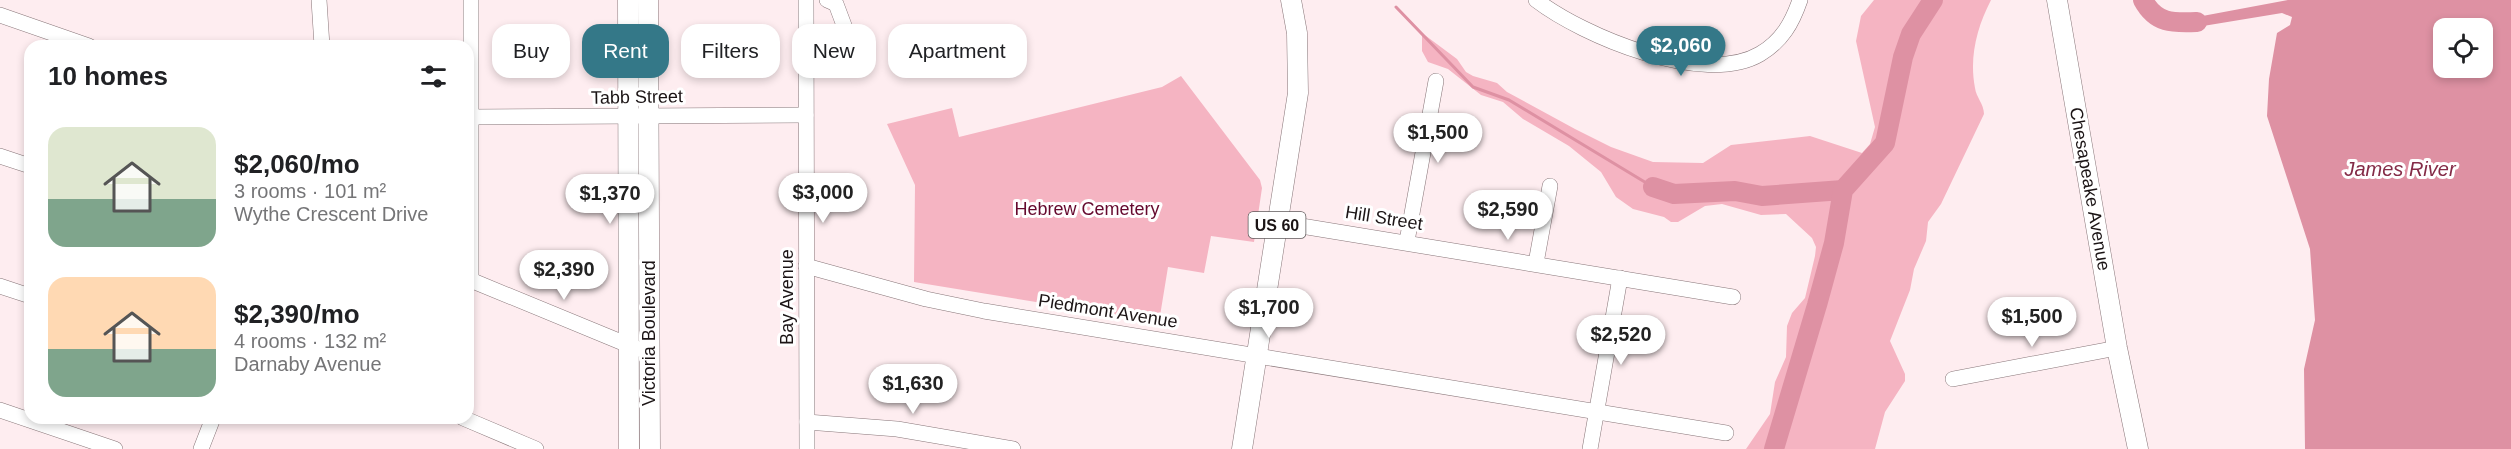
<!DOCTYPE html>
<html lang="en">
<head>
<meta charset="utf-8">
<style>
	:root { --surface:#fff; --page:#f6f6f6; --text:#202124; --muted:#757577; --accent:#347888 }
	body { margin:0; font-family:Helvetica,sans-serif; background:var(--page); color:var(--text); height:100vh; display:flex; flex-direction:column; font-size:22px; white-space:nowrap }
	* { box-sizing:border-box; margin:0 }
	p { font-size:20px; color:var(--muted) }
	.icon { flex:none; width:33px; height:33px; fill:none; stroke:currentColor; stroke-width:2; stroke-linecap:round; stroke-linejoin:round }
	.map { position:relative; flex:1; overflow:hidden }
	.details { position:absolute; left:24px; top:40px; width:450px; height:384px; display:flex; flex-direction:column; background:var(--surface); border-radius:18px; box-shadow:0 3px 9px #0003 }
	.details>* { flex:none }
	.top-card { position:absolute; left:492px; top:24px; width:570px; height:54px; display:flex; gap:12px }
	.fabs { position:absolute; left:2433px; top:18px; display:grid; gap:12px }
	.fabs a { display:grid; place-items:center; width:60px; height:60px; border-radius:12px; background:var(--surface); box-shadow:0 3px 9px #0003; font-size:30px }
	.price { position:absolute; translate:-50% -51px; padding:0 14px; border-radius:21px; background:#fff; color:#222; font-size:20px; line-height:39px; filter:drop-shadow(0 2px 3px #0008) }
	.price::after { content:''; position:absolute; left:50%; top:36px; width:18px; height:14px; margin-left:-9px; background:inherit; clip-path:polygon(0 0,100% 0,50% 100%) }
	.price.selected { background:var(--accent); color:#fff }
	ul { padding:0; list-style:none }
	li { display:flex; align-items:center; gap:18px; height:150px; padding:0 24px }
	li span { display:grid; place-items:center; flex:none; width:168px; height:120px; border-radius:18px; color:#555 }
	li>.icon { margin-inline-start:auto }
	span .icon { width:72px; height:72px; fill:#fffc; stroke-width:1 }
	li b { font-size:26px }
	h2 { display:flex; justify-content:space-between; align-items:center; height:72px; padding:0 24px; font-size:26px }
	.chip { padding:0 21px; border-radius:18px; background:var(--surface); box-shadow:0 3px 9px #0003; font-size:21px; line-height:54px }
	.chip.selected { background:var(--accent); color:#fff }
	.map>svg:first-child { display:block }
</style>
</head>
<body>
<div class="map">
<svg width="2511" height="449" viewBox="0 0 2511 449">
	<rect width="100%" height="100%" fill="#feedf0"/>
	<g fill="#f5b4c2">
		<path d="M1874 0H1991C1977 27 1969 57 1975 88 1976 97 1984 104 1984 114L1941 204 1928 222 1926 241 1914 269 1910 290 1890 341 1905 374V381L1885 412 1875 449H1746L1770 414 1775 382 1786 357 1787 326 1792 313 1805 298 1815 256 1816 247 1812 238 1786 214 1761 215 1722 204 1705 206 1678 222H1671L1664 217 1633 209 1616 197 1601 172 1569 146 1523 119 1503 102 1481 95 1448 69 1428 62 1422 51V33L1457 59 1466 72 1473 76 1497 83 1507 92 1575 129 1611 147 1653 162 1703 163 1731 145 1810 136 1862 153 1870 144 1875 127 1856 41 1861 16Z"/>
		<polygon points="1181,76 1260,180 1262,188 1254,242 1211,236 1204,273 1168,267 1159,322 914,282 915,185 887,124 952,108 959,137 1162,87"/>
	</g>
	<path fill="#de91a3" fill-rule="evenodd" d="M2288 0H2511V449H2305L2304 369 2315 320 2310 249 2267 116 2269 79 2277 33 2290 25 2292 17 2282 13 2197 27V17ZM2444 28H2482V68H2444Z"/>
	<g fill="none" stroke-linecap="round" stroke-linejoin="round">
		<polyline stroke="#de91a3" stroke-width="3" points="1396,7 1473,87 1509,100 1653,187"/>
		<g stroke="#de91a3" stroke-width="20">
			<path d="M2143 0C2156 24 2173 23 2197 22"/>
			<polyline points="1653,187 1674,194 1735,191 1762,196 1843,190"/>
			<polyline points="1774,449 1817,305 1834,243 1843,190 1885,143 1903,57 1911,34 1933,0"/>
		</g>
		<g stroke="#887679" stroke-width="16">
			<g id="minor">
				<polyline points="319,0 322,46"/>
				<polyline points="806,0 807,449"/>
				<polyline points="827,0 836,4 851,44"/>
				<path d="M1536 0C1583 36 1704 87 1760 54 1782 41 1792 23 1800 0"/>
				<polyline points="0,15 89,46"/>
				<polyline points="468,117 806,115"/>
				<polyline points="0,156 30,166"/>
				<polyline points="1277,222 1733,297"/>
				<polyline points="1407,241 1436,81"/>
				<polyline points="1536,263 1550,186"/>
				<polyline points="806,266 926,299 984,311 1726,433"/>
				<polyline points="468,279 638,349"/>
				<polyline points="471,280 471,0"/>
				<polyline points="0,286 30,296"/>
				<polyline points="1953,379 2117,348"/>
				<polyline points="0,410 115,449"/>
				<polyline points="463,418 536,449"/>
				<polyline points="807,422 897,429 1013,449"/>
				<polyline points="201,449 213,418"/>
				<polyline points="1590,449 1620,278"/>
			</g>
		</g>
		<g stroke="#887679" stroke-width="21">
			<g id="major">
				<polyline points="628,0 629,449"/>
				<polyline points="648,0 650,449"/>
				<polyline points="2057,0 2117,348 2138,449"/>
				<polyline points="1242,449 1298,93 1297,33 1291,0"/>
			</g>
		</g>
		<use href="#minor" stroke="#fff" stroke-width="15"/>
		<use href="#major" stroke="#fff" stroke-width="20"/>
	</g>
	<g text-anchor="middle" dominant-baseline="central" stroke-width="6" stroke-linejoin="round" paint-order="stroke">
		<rect fill="#fff" stroke="#5f5a5b" stroke-width="1.5" x="1248.5" y="212" width="57" height="26" rx="4.5"/>
		<g font-size="16" font-weight="bold" fill="#1b1415">
			<text x="1277" y="225">US 60</text>
		</g>
		<g font-size="18" fill="#1b1415" stroke="#fff">
			<text transform="translate(637 97) rotate(-1)">Tabb Street</text>
			<text transform="translate(2090 189) rotate(80)">Chesapeake Avenue</text>
			<text transform="translate(1384 218) rotate(9)">Hill Street</text>
			<text transform="translate(787 297) rotate(-90)">Bay Avenue</text>
			<text transform="translate(1108 311) rotate(9)">Piedmont Avenue</text>
			<text transform="translate(649 333) rotate(-90)">Victoria Boulevard</text>
		</g>
		<g font-size="18" fill="#65092e" stroke="#fff">
			<text x="1087" y="209">Hebrew Cemetery</text>
		</g>
		<g font-size="20" font-style="italic" fill="#842b47" stroke="#fff">
			<text x="2400" y="169">James River</text>
		</g>
	</g>
</svg>
<div class="fabs">
<a><svg class="icon" aria-label="locate" viewBox="0 0 24 24"><circle cx="12" cy="12" r="6"/><path d="M12 2v4M12 18v4M2 12h4M18 12h4"/></svg></a>
</div>
<b class="price selected" style="left:1681px;top:77px">$2,060</b>
<b class="price" style="left:1438px;top:164px">$1,500</b>
<b class="price" style="left:823px;top:224px">$3,000</b>
<b class="price" style="left:610px;top:225px">$1,370</b>
<b class="price" style="left:1508px;top:241px">$2,590</b>
<b class="price" style="left:564px;top:301px">$2,390</b>
<b class="price" style="left:1269px;top:339px">$1,700</b>
<b class="price" style="left:2032px;top:348px">$1,500</b>
<b class="price" style="left:1621px;top:366px">$2,520</b>
<b class="price" style="left:913px;top:415px">$1,630</b>
<div class="top-card">
<a class="chip">Buy</a>
<a class="chip selected">Rent</a>
<a class="chip">Filters</a>
<a class="chip">New</a>
<a class="chip">Apartment</a>
</div>
<section class="details">
<h2>10 homes<svg class="icon" aria-label="filters" viewBox="0 0 24 24"><path d="M4 7h16M4 17h16"/><circle cx="9" cy="7" r="2"/><circle cx="15" cy="17" r="2"/></svg></h2>
<ul>
<li><span style="background:linear-gradient(#dfe7d0 60%,#7fa58c 0)"><svg class="icon" aria-label="home" viewBox="0 0 24 24"><path d="M3 11l9-7 9 7M6 9v11h12V9"/></svg></span><div><b>$2,060/mo</b><p>3 rooms · 101 m²</p><p>Wythe Crescent Drive</p></div></li>
<li><span style="background:linear-gradient(#ffd9b3 60%,#7fa58c 0)"><svg class="icon" aria-label="home" viewBox="0 0 24 24"><path d="M3 11l9-7 9 7M6 9v11h12V9"/></svg></span><div><b>$2,390/mo</b><p>4 rooms · 132 m²</p><p>Darnaby Avenue</p></div></li>
</ul>
</section>
</div>
</body>
</html>
